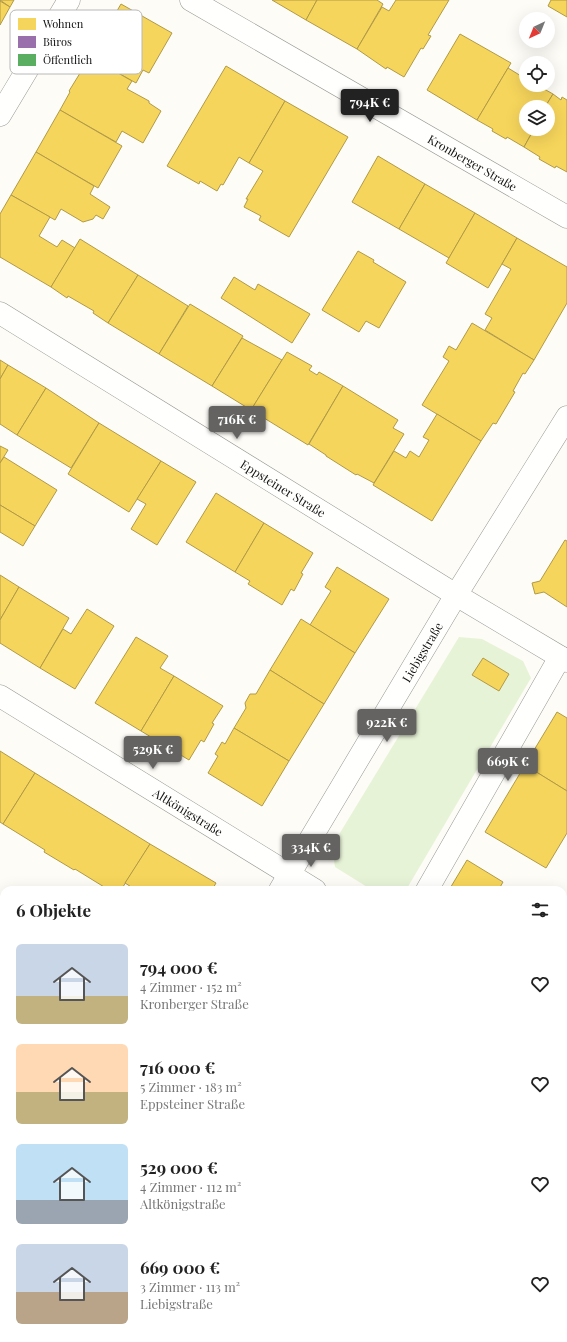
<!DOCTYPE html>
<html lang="de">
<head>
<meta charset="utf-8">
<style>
	:root { --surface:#fff; --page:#f2f2f2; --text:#222; --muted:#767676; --accent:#646362 }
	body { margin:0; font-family:"Playfair Display",serif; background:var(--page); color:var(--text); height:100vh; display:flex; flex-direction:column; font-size:15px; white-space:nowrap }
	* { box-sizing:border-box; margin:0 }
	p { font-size:13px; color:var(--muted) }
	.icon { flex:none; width:22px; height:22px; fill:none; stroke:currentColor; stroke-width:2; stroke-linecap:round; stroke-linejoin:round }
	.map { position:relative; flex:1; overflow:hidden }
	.side { position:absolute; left:0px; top:886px; width:567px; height:456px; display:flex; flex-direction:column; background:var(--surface); border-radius:12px 12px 0 0; box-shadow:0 4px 16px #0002 }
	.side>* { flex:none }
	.needle { width:26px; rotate:223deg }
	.tools { position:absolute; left:519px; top:12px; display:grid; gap:8px }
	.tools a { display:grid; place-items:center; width:36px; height:36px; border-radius:50%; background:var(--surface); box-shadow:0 4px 16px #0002; font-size:20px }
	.price { position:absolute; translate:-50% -34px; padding:0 9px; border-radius:4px; background:var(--accent); color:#fff; font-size:13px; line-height:26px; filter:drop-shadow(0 1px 2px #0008) }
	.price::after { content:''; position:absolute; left:50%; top:24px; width:12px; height:9px; margin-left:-6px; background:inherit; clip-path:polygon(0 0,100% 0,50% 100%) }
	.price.on { background:#222; color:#fff }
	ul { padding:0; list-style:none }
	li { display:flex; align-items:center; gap:12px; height:100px; padding:0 16px }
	li span { display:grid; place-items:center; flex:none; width:112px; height:80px; border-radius:6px; color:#555 }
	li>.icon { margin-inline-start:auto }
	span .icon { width:48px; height:48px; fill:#fffc; stroke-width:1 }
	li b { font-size:17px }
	h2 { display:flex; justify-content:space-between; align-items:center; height:48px; padding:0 16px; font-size:17px }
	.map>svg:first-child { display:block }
</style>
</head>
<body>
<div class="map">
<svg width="567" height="1342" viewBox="0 0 567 1342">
	<rect width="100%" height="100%" fill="#fdfcf7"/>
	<polygon fill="#e7f3d7" points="459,637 482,639 523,661 531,678 406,890 372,890 335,867 332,846"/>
	<g fill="#f6d55c" stroke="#b19a46">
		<polygon points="0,0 14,0 10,7"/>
		<polygon points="272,0 317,0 306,20"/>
		<polygon points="317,0 377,0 383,4 357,49 306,20"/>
		<polygon points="396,0 449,0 428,35 431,36 423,49 421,48 404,77 387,67 386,69 357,49 382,7 389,11"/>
		<polygon points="551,0 567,0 567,17 548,6"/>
		<polygon points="0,1 10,7 0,25"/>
		<polygon points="121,4 172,33 149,73 143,70 136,83 90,57"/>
		<polygon points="460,34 511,63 477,120 427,90"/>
		<polygon points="90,57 132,81 127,89 149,101 149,103 161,111 143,143 122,131 116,142 60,110 70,92 69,91"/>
		<polygon points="226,66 285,101 249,163 239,157 223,185 221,184 217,191 200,181 199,184 167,166"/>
		<polygon points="508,68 526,79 526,85 537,85 553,94 545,107 526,107 526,129 534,129 524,147 507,137 506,139 492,131 493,129 477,120"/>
		<polygon points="553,94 561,100 562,97 567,100 567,172 556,166 555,168 539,159 540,157 524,147 534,129 548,129 548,107 545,107"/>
		<polygon points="285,101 348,137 289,237 259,220 261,216 244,207 248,199 246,199 263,171 249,163"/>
		<polygon points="60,110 122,146 98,188 36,152"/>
		<polygon points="36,152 94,186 90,194 110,207 103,219 96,215 93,219 83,222 61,209 55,220 11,195"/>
		<polygon points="378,156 425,184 399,229 352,202"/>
		<polygon points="425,184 475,213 449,258 399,229"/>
		<polygon points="11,195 50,217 39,236 57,247 62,240 75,248 51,287 0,257 0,214"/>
		<polygon points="475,213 517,238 488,288 446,263"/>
		<polygon points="517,238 567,267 567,303 534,360 485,330 492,318 485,314 511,269 502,264"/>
		<polygon points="80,239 138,275 108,323 93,313 94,311 68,296 67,298 51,287"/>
		<polygon points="358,251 374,260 373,262 406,282 379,328 366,321 359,332 322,310"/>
		<polygon points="138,275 188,306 159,354 108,323"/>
		<polygon points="234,277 255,290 258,284 310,314 292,343 221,298"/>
		<polygon points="190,304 243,336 212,386 159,354"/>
		<polygon points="472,323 534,360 525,374 523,373 513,391 515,392 496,424 493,423 481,441 422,405 449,361 443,357 449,346 456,350"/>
		<polygon points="242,338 282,360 251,410 212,386"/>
		<polygon points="287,352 312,366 309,370 317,375 319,372 343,386 308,445 251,410"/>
		<polygon points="0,360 8,365 0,379"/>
		<polygon points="8,365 46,388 17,435 0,424 0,379"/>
		<polygon points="343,386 398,420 393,428 404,434 374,483 357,474 356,475 326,456 326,455 309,444"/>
		<polygon points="46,388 99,423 71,468 17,435"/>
		<polygon points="437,414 481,441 432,521 373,485 394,451 406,458 410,451 419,457 429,440 423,437"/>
		<polygon points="99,423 161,461 129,512 68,474"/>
		<polygon points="0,446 8,450 0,463"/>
		<polygon points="4,457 57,490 35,526 0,505 0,463"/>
		<polygon points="161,461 196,482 157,545 131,529 146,504 137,499"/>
		<polygon points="216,493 264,523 235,572 186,542"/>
		<polygon points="0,505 35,526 23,546 0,532"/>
		<polygon points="264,523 313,553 301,573 303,574 294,591 291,589 282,605 248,584 250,581 235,572"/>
		<polygon points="565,540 567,541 567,607 544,592 535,594 532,583 540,581"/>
		<polygon points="337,567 389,599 355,653 310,625 331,591 325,587"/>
		<polygon points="0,575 19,587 0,620"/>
		<polygon points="19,587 69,618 40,668 0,643 0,620"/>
		<polygon points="87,609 114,626 75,689 40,668 63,629 71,634"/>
		<polygon points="301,619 355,653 324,704 270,670"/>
		<polygon points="136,637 168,656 160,668 174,676 141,731 95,703"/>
		<polygon points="483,658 509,674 499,691 472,675"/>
		<polygon points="270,670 324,704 289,761 234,728 246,708 245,703 250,694 256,694"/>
		<polygon points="174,676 223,706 212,723 214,724 204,742 201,740 189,760 141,731"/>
		<polygon points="557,712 567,718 567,791 525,765"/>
		<polygon points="234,728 289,761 262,806 208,773 218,756 215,754 222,742 225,744"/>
		<polygon points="0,751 35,773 3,824 0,822"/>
		<polygon points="525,765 567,791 567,833 546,868 485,832"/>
		<polygon points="35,773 150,844 121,890 109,890 75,869 74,870 44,852 45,850 3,824"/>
		<polygon points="150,844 216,883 212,890 136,890 125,883"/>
		<polygon points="467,860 503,882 499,889 501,890 449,890"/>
		<polygon points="563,908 567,910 567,992 563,990"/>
		<polygon points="0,954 4,956 4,1029 0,1027"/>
		<polygon points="567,1138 567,1152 563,1150 563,1144"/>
		<polygon points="0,1146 4,1148 4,1234 2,1237 0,1236"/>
		<polygon points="567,1197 567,1211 563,1208 563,1203"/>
		<polygon points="85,1338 135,1338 141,1342 83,1342"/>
		<polygon points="211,1338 243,1338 241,1342 218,1342"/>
		<polygon points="243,1338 300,1338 298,1342 241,1342"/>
		<polygon points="300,1338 317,1338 323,1342 298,1342"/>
	</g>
	<polygon fill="#9970ab" stroke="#70547d" points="563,1208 567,1211 567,1236 563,1243"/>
	<polygon fill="#5aae61" stroke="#447f49" points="563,1100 567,1103 567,1138 563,1144"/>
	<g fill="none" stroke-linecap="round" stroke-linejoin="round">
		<g stroke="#979795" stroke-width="23">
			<g id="minor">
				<path id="s1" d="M191 0 567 217"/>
				<polyline points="0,115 69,0"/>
				<path id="s2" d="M0 313 456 595 567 661"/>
				<path id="s3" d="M0 696 315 890"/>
				<path id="s4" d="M280 890 456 595 567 417"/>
				<polyline points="427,890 560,657"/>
				<polyline points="563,1042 567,1045"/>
				<polyline points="0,1078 4,1081"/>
				<polyline points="411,1338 418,1342"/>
				<polyline points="13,1342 16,1338"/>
				<polyline points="565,1342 567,1338"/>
			</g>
		</g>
		<use href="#minor" stroke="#fffffe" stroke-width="22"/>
	</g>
	<g text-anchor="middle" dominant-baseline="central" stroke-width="4" stroke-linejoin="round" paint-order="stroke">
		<g font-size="12" fill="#111" stroke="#fff">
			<text stroke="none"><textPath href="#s1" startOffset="325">Kronberger Straße</textPath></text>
			<text stroke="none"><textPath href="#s2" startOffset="333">Eppsteiner Straße</textPath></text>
			<text stroke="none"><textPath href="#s4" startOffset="277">Liebigstraße</textPath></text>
			<text stroke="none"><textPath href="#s3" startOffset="221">Altkönigstraße</textPath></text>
		</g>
	</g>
	<rect x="10" y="10" width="132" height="64" rx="6" fill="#fff" stroke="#b8b8b8" stroke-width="1"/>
	<rect x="18" y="18" width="18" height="12" fill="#f6d55c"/>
	<rect x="18" y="36" width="18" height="12" fill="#9970ab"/>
	<rect x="18" y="54" width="18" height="12" fill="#5aae61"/>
	<g font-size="11" fill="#111">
		<text x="43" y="28">Wohnen</text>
		<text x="43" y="46">Büros</text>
		<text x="43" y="64">Öffentlich</text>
	</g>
</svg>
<div class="tools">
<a><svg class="needle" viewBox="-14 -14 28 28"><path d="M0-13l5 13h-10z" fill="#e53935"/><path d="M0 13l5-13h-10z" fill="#767676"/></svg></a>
<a><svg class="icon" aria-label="locate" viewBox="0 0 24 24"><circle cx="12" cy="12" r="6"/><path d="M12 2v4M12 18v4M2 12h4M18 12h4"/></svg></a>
<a><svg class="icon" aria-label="layers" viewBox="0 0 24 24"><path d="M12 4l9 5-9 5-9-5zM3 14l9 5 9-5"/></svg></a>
</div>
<b class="price on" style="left:370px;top:123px">794K €</b>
<b class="price" style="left:237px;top:440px">716K €</b>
<b class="price" style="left:387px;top:743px">922K €</b>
<b class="price" style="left:153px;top:770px">529K €</b>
<b class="price" style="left:508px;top:782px">669K €</b>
<b class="price" style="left:311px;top:868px">334K €</b>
<section class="side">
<h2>6 Objekte<svg class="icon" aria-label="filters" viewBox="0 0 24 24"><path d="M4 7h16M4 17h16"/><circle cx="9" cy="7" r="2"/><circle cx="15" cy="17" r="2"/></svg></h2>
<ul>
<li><span style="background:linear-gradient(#c9d6e8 65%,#c2b280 0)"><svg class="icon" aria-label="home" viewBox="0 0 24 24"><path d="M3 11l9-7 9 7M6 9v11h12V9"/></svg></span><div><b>794 000 €</b><p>4 Zimmer · 152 m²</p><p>Kronberger Straße</p></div><svg class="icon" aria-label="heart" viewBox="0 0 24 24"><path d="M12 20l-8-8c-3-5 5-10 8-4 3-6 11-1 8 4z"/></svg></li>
<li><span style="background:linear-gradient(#ffd9b3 60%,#c2b280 0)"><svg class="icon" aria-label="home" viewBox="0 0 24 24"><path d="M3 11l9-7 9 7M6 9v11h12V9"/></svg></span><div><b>716 000 €</b><p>5 Zimmer · 183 m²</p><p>Eppsteiner Straße</p></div><svg class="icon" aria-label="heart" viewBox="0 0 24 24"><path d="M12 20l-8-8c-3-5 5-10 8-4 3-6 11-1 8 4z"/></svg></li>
<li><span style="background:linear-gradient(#bfe0f5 70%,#9aa5b1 0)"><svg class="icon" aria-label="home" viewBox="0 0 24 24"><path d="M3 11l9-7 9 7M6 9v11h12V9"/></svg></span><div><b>529 000 €</b><p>4 Zimmer · 112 m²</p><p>Altkönigstraße</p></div><svg class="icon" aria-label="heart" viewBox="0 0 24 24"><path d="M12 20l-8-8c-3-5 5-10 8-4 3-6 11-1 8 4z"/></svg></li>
<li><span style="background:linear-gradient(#c9d6e8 60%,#b9a48a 0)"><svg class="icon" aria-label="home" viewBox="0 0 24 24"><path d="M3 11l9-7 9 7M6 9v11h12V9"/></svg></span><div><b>669 000 €</b><p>3 Zimmer · 113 m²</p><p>Liebigstraße</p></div><svg class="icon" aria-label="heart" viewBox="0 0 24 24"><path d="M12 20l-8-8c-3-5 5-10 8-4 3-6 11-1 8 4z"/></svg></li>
</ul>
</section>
</div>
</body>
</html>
